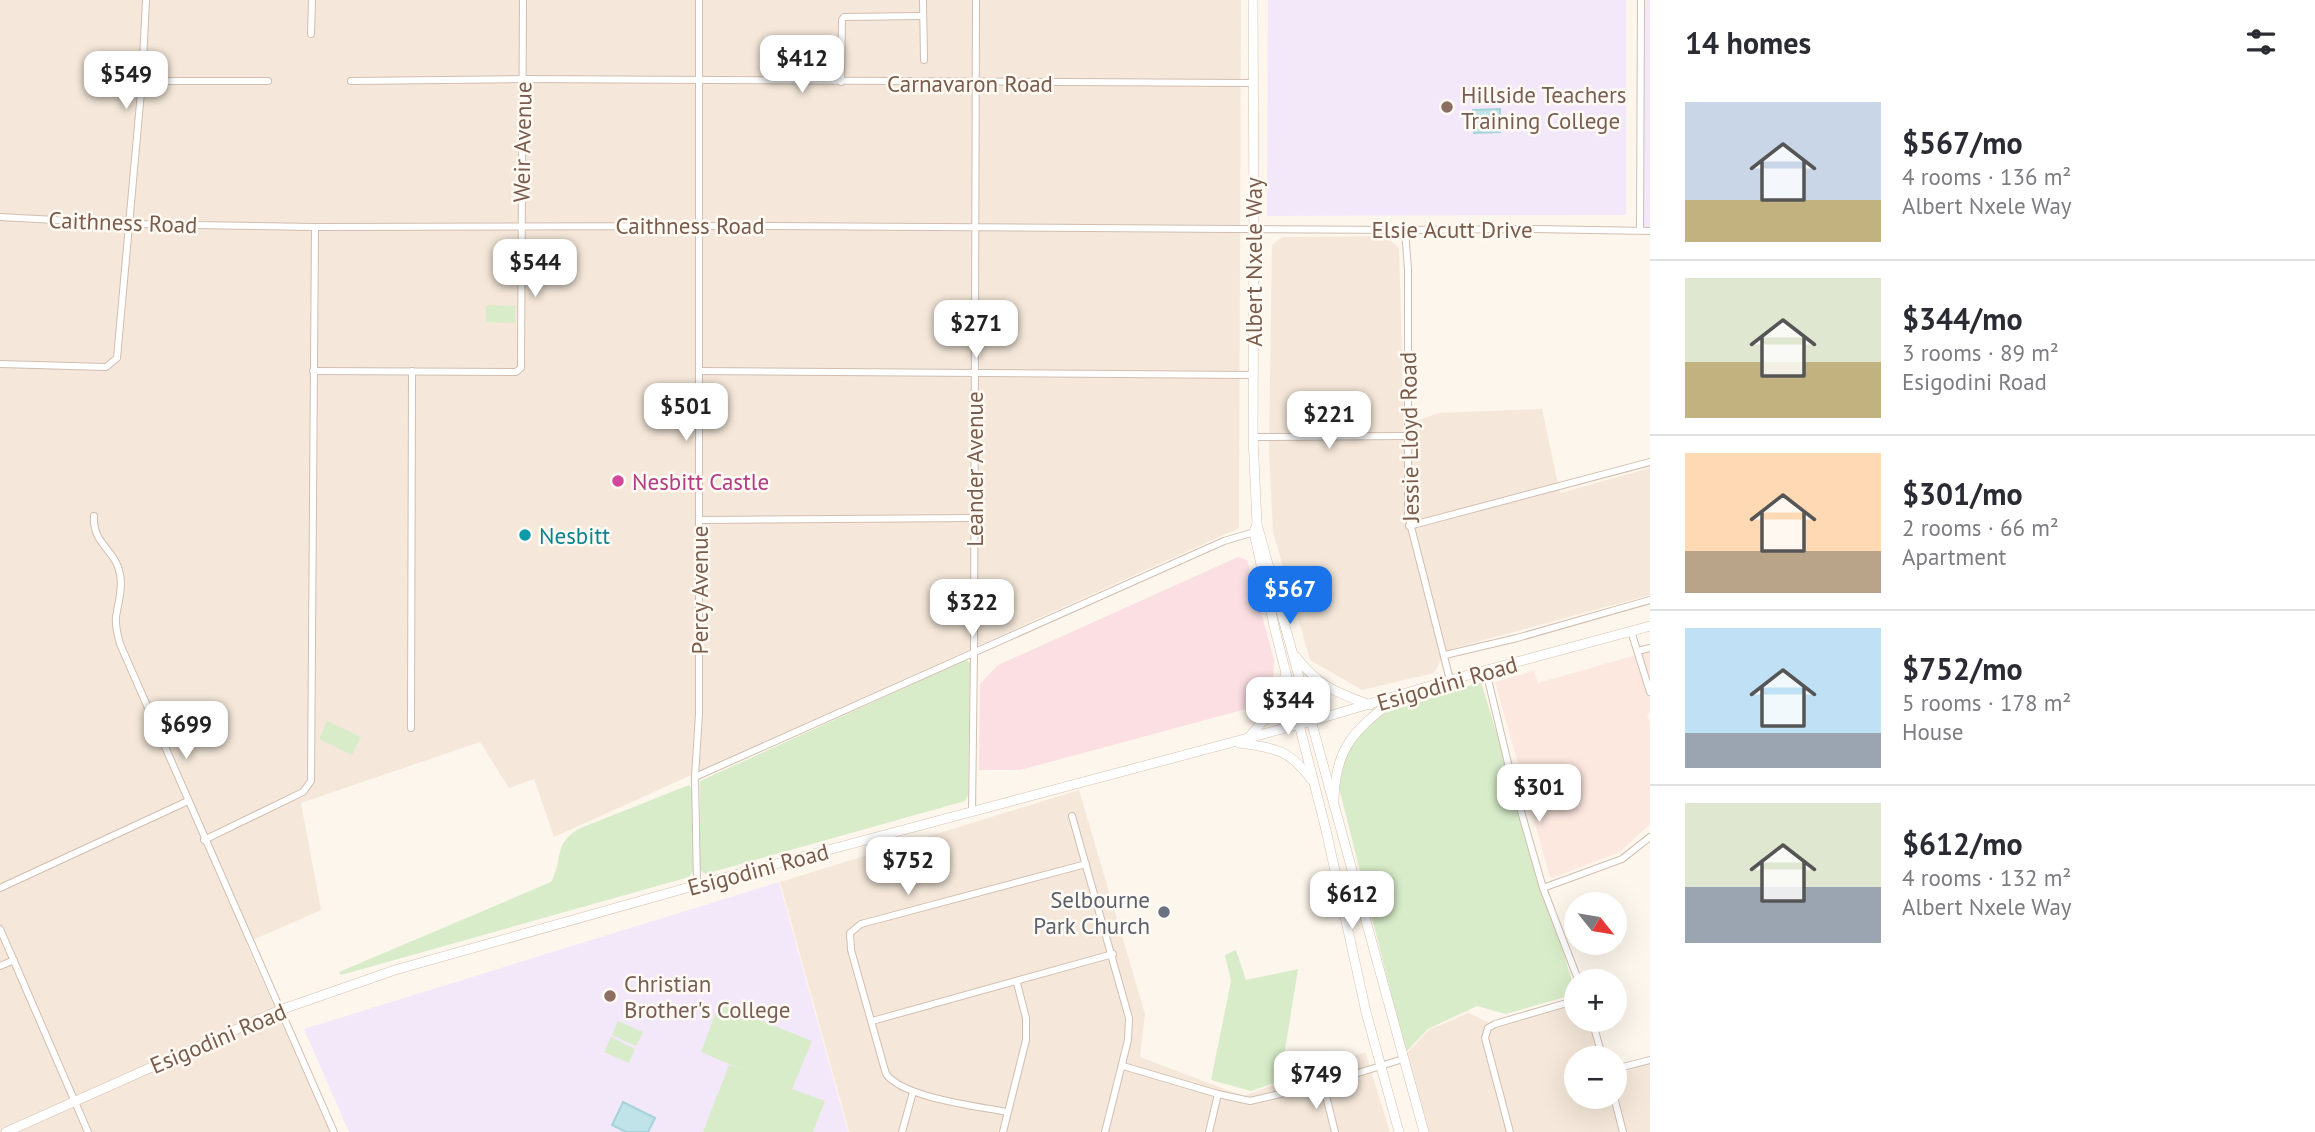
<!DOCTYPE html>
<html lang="en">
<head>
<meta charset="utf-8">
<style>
	:root { --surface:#fff; --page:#f7f7f7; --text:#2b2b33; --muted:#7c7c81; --line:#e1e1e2; --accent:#1a73e8 }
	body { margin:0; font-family:"PT Sans",sans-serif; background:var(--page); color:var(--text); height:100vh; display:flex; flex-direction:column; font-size:26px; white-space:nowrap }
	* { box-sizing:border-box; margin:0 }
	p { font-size:23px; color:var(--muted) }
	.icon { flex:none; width:38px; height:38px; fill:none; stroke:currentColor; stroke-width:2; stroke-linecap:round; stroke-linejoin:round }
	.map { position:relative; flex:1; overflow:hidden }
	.sheet { display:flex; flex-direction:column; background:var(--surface); width:665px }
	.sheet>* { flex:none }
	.needle { width:46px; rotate:120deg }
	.buttons { position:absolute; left:1564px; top:892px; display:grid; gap:14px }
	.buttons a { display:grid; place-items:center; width:63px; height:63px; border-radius:50%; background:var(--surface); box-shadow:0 7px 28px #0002; font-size:35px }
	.price { position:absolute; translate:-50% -60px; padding:0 16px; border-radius:14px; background:#fff; color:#222; font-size:23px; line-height:46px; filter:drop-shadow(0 2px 4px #0008) }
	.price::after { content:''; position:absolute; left:50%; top:42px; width:21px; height:16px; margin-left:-10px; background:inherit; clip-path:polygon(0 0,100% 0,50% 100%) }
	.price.active { background:var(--accent); color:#fff }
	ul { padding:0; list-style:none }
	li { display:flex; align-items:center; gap:21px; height:175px; padding:0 35px }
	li+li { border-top:2px solid var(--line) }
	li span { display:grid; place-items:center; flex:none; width:196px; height:140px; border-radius:0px; color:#555 }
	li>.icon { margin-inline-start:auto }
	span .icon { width:84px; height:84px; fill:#fffc; stroke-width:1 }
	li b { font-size:30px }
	h2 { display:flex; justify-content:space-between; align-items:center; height:84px; padding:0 35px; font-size:30px }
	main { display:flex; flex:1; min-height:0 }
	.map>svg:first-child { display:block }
</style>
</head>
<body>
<main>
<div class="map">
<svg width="1650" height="1132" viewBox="0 0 1650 1132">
	<rect width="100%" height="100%" fill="#fdf6ec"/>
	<g fill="#f5e8da">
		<polygon points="0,0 1241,0 1239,528 554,837 534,779 509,788 480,742 301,803 321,910 246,943 330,1132 0,1132"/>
		<polygon points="1386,236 1399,248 1404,423 1412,423 1438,413 1542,409 1560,493 1650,468 1650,595 1440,652 1441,660 1434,673 1362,690 1310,660 1273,532 1269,451 1272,245 1282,237"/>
		<polygon points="1079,790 1145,1014 1140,1057 1243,1096 1365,1052 1390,1132 849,1132 780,882"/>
		<polygon points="1577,1003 1577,1020 1589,1020 1599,1059 1577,1059 1577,1097 1615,1097 1615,1074 1650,1064 1650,1132 1426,1132 1404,1056 1429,1030 1468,1013 1497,1026"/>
	</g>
	<polygon fill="#fde8e0" points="1650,651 1650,713 1647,714 1650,724 1650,824 1620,852 1553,878 1550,877 1495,682 1534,671 1538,683"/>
	<g fill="#f3e8fa">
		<polygon points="1268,0 1626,0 1626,215 1267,216"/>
		<polygon points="1642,0 1650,0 1650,230 1642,229"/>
		<polygon points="779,882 848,1132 349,1132 304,1029"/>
	</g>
	<polygon fill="#fbdfe3" points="1238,557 1247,560 1274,660 1272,702 1020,770 979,770 980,684 998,665"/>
	<g fill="#d8ecc9">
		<polygon points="486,305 515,306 515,323 486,322"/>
		<polygon points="966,660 970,663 968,795 965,801 705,874 700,870 700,781"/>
		<polygon points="1481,682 1576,994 1506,1014 1477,1006 1428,1029 1406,1052 1339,788 1340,767 1350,746 1362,730 1382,714"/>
		<polygon points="327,721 361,737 352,755 319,739"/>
		<path d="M689 785 692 788 693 871 689 877 341 975 339 972 551 882C564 859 552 846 578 829Z"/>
		<polygon points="1236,950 1246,980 1298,969 1280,1081 1251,1091 1211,1080 1231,981 1225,955"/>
		<polygon points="719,1004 812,1041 792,1089 825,1101 813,1132 703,1132 729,1065 743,1070 701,1052"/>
		<polygon points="618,1021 643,1032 636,1046 612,1035"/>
		<polygon points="611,1037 635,1049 629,1063 604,1052"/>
	</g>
	<g fill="#bfe3e8" stroke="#a5d3da" stroke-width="2">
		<polygon points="1500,109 1500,132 1474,133 1473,110"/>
		<polygon points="623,1102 655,1118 648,1132 626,1132 612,1125"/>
	</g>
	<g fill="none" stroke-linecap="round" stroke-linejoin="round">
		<g stroke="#d1beb0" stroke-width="8">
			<g id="minor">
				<polyline points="923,0 924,60"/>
				<polyline points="311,34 312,0"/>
				<polyline points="142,81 268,81"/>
				<polyline points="351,81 523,79 1253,83"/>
				<polyline points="841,82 842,20 844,17 923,16"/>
				<polyline points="0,217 129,224 315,227 766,226 1405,230 1533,229 1650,231"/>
				<polyline points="1405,230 1408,269 1408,515 1450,680"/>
				<polyline points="1640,230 1641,0"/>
				<polyline points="0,364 106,367 117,358 142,81 146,0"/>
				<polyline points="313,371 516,372 521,368 523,0"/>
				<polyline points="700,371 1252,375"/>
				<polyline points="1253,437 1406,436"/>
				<path d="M94 516C92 544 116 550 120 574 123 589 118 603 116 617 115 626 118 636 120 644L334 1132"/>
				<polyline points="699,520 973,518"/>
				<polyline points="1409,526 1650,462"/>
				<polyline points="1631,631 1650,692"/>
				<polyline points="1638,651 1650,648"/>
				<polyline points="1445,655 1517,638 1650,600"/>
				<polyline points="1486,671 1512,780 1543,888 1579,982"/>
				<polyline points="411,728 412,371"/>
				<polyline points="695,777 1224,541 1258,531"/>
				<polyline points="972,812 974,653 976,0"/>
				<polyline points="1072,816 1129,1018 1128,1040 1105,1132"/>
				<polyline points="204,840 303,792 311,781 315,227"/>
				<polyline points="697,885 695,777 699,714 699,0"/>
				<polyline points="0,888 188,801"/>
				<polyline points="1543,888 1622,859 1650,837"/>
				<polyline points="0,929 88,1132"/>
				<polyline points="0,966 14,960"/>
				<polyline points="1592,1020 1603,1059"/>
				<polyline points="872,1021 1113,954"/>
				<polyline points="1123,1066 1218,1094 1250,1101 1323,1084 1403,1059"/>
				<polyline points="1615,1069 1650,1060"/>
				<polyline points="1323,1084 1335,1132"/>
				<polyline points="1614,1097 1623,1132"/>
				<path d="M1007 1112C977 1106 904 1098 886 1074L851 950 850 933 861 924 1086 864"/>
				<polyline points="902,1132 913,1092"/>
				<polyline points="1003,1132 1026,1040 1026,1018 1017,983"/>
				<polyline points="1209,1132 1218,1094"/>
				<polyline points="1510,1132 1485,1038 1488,1028 1495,1024 1577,1000"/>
			</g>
		</g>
		<g stroke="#d6c0b0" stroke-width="10">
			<g id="secondary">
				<polyline points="1253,0 1254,228 1253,437 1257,524 1254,532 1275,630 1326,830 1366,1012 1399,1132"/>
				<polyline points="1257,524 1424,1132"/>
				<path d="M1296 657C1320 687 1335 692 1370 705"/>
				<polyline points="1249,737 1279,703 1285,676"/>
				<path d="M1239 743C1274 748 1289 749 1311 779"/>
				<path d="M1334 798C1336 747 1354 731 1392 701"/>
				<polyline points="6,1132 280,1010 395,970 697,885 1312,721 1450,680 1650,626"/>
			</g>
		</g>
		<use href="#minor" stroke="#fff" stroke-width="6"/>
		<use href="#secondary" stroke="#fff" stroke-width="9"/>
	</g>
	<g fill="#8d6e63" stroke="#fffaf3" stroke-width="2.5">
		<circle cx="1447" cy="107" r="7"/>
		<circle cx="610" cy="996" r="7"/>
	</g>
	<circle fill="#d1479c" stroke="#fffaf3" stroke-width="2.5" cx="618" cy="481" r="7"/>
	<circle fill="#0f9aa8" stroke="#fffaf3" stroke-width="2.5" cx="525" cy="535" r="7"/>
	<circle fill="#6b7280" stroke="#fffaf3" stroke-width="2.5" cx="1164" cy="912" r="7"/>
	<g text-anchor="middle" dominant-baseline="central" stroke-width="5" stroke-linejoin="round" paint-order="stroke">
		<g font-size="23" fill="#7a5c4d" stroke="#fffaf3">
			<text x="970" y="83">Carnavaron Road</text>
			<text transform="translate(522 142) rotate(-89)">Weir Avenue</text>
			<text transform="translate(123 222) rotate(2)">Caithness Road</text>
			<text x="690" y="225">Caithness Road</text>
			<text x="1452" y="229">Elsie Acutt Drive</text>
			<text transform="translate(1253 262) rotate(-90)">Albert Nxele Way</text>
			<text transform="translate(1409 437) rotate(-91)">Jessie Lloyd Road</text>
			<text transform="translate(974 469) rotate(-90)">Leander Avenue</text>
			<text transform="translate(699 590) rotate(-90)">Percy Avenue</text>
			<text transform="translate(1447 683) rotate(-16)">Esigodini Road</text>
			<text transform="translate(758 869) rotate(-15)">Esigodini Road</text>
			<text transform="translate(218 1038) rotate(-23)">Esigodini Road</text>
		</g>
		<g font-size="23" fill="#785e54" stroke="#fffaf3" text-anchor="start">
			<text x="1461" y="94">Hillside Teachers<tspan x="1461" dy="26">Training College</tspan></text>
			<text x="624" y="983">Christian<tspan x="624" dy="26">Brother's College</tspan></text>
		</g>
		<g font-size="23" fill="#b23c85" stroke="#fffaf3" text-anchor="start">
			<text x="632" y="481">Nesbitt Castle</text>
		</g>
		<g font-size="23" fill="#0d838f" stroke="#fffaf3" text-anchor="start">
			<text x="539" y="535">Nesbitt</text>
		</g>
		<g font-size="23" fill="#5b616d" stroke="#fffaf3" text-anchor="end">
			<text x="1150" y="899">Selbourne<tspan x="1150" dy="26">Park Church</tspan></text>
		</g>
	</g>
</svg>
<div class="buttons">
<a><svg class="needle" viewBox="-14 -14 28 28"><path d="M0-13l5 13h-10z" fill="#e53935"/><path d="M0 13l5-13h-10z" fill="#7c7c81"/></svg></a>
<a>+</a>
<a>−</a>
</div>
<b class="price" style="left:802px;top:95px">$412</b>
<b class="price" style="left:126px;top:111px">$549</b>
<b class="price" style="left:535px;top:299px">$544</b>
<b class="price" style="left:976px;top:360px">$271</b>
<b class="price" style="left:686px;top:443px">$501</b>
<b class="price" style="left:1329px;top:451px">$221</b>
<b class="price active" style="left:1290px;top:626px">$567</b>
<b class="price" style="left:972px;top:639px">$322</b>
<b class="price" style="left:1288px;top:737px">$344</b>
<b class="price" style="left:186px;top:761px">$699</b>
<b class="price" style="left:1539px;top:824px">$301</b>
<b class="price" style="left:908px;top:897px">$752</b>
<b class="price" style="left:1352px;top:931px">$612</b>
<b class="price" style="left:1316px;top:1111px">$749</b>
</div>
<section class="sheet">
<h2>14 homes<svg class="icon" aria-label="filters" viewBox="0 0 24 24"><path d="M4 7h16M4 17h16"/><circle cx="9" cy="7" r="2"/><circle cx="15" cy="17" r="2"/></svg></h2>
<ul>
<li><span style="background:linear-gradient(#c9d6e8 70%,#c2b280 0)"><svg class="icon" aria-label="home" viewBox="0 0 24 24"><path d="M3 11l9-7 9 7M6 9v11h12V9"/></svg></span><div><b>$567/mo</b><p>4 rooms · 136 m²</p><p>Albert Nxele Way</p></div></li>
<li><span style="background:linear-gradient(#dfe7d0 60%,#c2b280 0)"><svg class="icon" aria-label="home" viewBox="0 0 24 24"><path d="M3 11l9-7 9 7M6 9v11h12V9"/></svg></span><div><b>$344/mo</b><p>3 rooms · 89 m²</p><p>Esigodini Road</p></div></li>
<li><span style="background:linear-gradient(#ffd9b3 70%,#b9a48a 0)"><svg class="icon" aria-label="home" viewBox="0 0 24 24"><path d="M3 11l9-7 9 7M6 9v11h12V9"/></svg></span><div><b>$301/mo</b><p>2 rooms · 66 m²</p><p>Apartment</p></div></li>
<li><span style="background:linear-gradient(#bfe0f5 75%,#9aa5b1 0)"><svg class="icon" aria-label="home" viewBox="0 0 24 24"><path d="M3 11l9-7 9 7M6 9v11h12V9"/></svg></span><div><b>$752/mo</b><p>5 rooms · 178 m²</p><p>House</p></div></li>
<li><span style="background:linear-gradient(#dfe7d0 60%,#9aa5b1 0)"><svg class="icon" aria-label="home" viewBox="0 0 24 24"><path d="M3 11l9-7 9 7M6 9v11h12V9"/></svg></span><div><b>$612/mo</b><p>4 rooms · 132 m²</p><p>Albert Nxele Way</p></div></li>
</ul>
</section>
</main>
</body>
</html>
